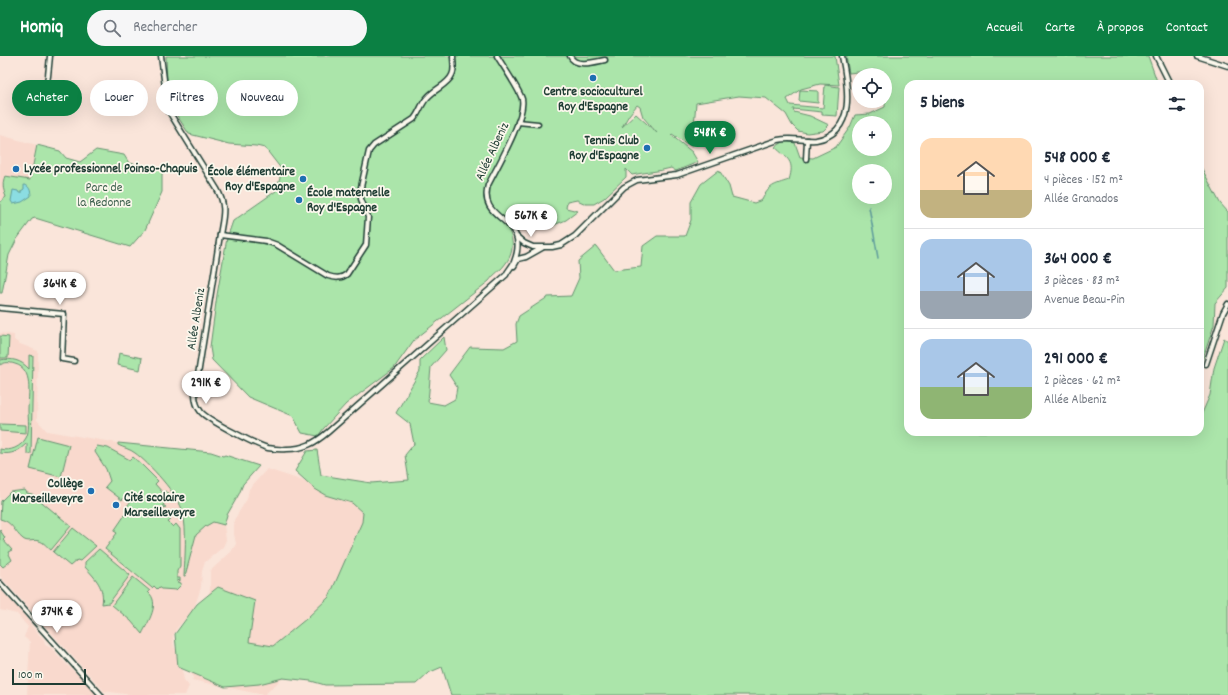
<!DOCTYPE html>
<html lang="fr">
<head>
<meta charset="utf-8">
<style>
	:root { --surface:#fff; --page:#f6f6f7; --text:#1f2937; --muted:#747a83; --line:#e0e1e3; --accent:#0b8043 }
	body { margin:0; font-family:Dekko,sans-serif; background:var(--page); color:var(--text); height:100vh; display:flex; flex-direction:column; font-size:15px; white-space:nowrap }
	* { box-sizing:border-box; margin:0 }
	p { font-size:13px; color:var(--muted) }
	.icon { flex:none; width:22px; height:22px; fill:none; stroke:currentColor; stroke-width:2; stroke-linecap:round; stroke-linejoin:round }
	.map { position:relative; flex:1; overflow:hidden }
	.side { position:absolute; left:904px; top:24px; width:300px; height:356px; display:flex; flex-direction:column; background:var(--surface); border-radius:12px; box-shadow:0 4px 16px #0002 }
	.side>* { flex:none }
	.guide { position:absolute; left:12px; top:24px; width:380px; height:36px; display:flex; gap:8px }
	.fabs { position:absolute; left:852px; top:12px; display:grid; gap:8px }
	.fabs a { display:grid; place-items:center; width:40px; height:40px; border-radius:50%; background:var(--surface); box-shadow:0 4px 16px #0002; font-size:20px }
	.scale { position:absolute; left:12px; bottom:10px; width:74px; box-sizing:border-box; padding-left:4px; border:2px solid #1f3d34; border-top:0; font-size:11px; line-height:14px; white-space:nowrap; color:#1f3d34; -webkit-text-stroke:3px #fbf7ec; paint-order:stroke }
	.price { position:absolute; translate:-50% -34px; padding:0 9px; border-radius:14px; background:#fff; color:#222; font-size:13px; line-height:26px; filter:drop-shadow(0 1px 2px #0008) }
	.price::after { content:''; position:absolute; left:50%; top:24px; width:12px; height:9px; margin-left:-6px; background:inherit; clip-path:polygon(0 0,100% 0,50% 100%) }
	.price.on { background:var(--accent); color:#fff }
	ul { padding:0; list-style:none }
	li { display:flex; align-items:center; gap:12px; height:100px; padding:0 16px }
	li+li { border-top:1px solid var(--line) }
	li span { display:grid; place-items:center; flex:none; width:112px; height:80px; border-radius:12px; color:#555 }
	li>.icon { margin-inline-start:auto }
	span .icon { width:48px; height:48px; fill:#fffc; stroke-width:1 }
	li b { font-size:17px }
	h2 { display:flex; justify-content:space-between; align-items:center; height:48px; padding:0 16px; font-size:17px }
	.pill { padding:0 14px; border-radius:18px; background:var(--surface); box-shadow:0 4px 16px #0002; font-size:14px; line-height:36px }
	.pill.on { background:var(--accent); color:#fff }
	header { display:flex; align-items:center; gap:24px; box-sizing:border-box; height:56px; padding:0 20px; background:var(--accent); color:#fff }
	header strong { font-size:19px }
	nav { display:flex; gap:22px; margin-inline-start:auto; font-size:14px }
	.search { width:280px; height:36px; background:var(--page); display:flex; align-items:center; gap:10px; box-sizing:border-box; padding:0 14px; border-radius:22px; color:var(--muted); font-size:15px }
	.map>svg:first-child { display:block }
</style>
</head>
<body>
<header>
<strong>Homiq</strong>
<div class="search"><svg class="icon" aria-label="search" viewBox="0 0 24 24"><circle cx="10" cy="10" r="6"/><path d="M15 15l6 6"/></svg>Rechercher</div>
<nav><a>Accueil</a><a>Carte</a><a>À propos</a><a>Contact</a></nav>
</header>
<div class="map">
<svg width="1228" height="639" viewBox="0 0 1228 639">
	<rect width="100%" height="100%" fill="#fae5da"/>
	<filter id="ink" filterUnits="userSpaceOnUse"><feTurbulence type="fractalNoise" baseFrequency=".025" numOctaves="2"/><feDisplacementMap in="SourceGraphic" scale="8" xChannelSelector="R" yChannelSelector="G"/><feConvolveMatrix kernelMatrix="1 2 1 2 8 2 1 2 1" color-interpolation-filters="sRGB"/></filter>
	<g filter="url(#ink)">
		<g fill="#f9d9cd">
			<polygon points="0,79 37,89 30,124 0,146"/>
			<polygon points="0,277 14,279 14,284 20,288 38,295 37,364 47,375 118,387 211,396 223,400 225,399 259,410 243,428 239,438 227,459 224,469 226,484 223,491 205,506 202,515 201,531 194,553 177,572 173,580 174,591 179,598 184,624 189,630 185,639 131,639 104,635 0,520"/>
			<polygon points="267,413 359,443 482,482 319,589 264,639 192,624 193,622 182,581 206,545 210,534 210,515 231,496 236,488 233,473 234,464 247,443 249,433"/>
			<polygon points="0,534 2,535 25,560 33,572 44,584 45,589 51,592 68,610 92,632 97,639 27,639 30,586 24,581 28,571 17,558 0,554"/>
		</g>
		<g fill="#abe5aa" stroke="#65916f" fill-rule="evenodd">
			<path d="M166 0H835L839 29 820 28 801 33 787 43 790 49 823 52 825 29 839 31 837 60 822 59V56L793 53 794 56 810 60 829 69 823 75 807 77 798 75 792 69 786 58 766 42 739 40 696 47 692 91 672 78 671 79 692 96 698 106 676 115 671 112C657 116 645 116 632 119L626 113V121L604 142 594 148H586L577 144 567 146 566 152 578 155 566 164 554 169 545 163 540 154 528 153 518 163 505 169C514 180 515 195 506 207 502 214 493 218 489 225L414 284 394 312 346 348 324 372 318 380 302 377 293 360 248 341 212 304 210 291 217 239 227 182 233 165 276 135 282 114 265 92 256 90 229 88 189 78 172 52 167 27ZM637 49 640 51 643 61 657 77 636 58 622 71 629 59Z"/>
			<path d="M846 0H1148L1158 28H908V376H1200V362L1210 339 1214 312 1224 282 1228 285V639H451L442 611 428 617 416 628 325 629 311 625 283 622 259 628 225 631 178 611 175 578 197 548 218 531 255 545 249 586 273 590 306 563 329 541 362 466 363 457 352 447 325 439 315 433 295 415 307 395 317 394 321 419 371 427 409 424 405 399 414 388 410 368 396 357 420 315V304L444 281 446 294 431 311 428 346 444 349 455 343 457 331 449 319 470 291 504 292 517 285 516 268 519 260 548 241 571 240 579 222 578 205 596 190 614 214 641 211 643 190 657 180H685L691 164V146L701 128 719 114 729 130 732 141 754 147 762 144C769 129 774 129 789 124 795 105 788 103 775 91L785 85 795 87 800 101 813 102 836 91 850 71 855 59 870 58 885 51 886 21 875 14 849 17ZM859 67H885V93H859ZM859 115H885V141H859Z"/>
			<polygon points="800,34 818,35 818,47 799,45"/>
			<path d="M37 89 60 95 66 102 80 106 96 94 124 99 129 107 162 114V136L145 174 130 191 35 162 32 163 17 183 9 199 2 237H0V146L6 141C3 133 2 127 5 120L30 124Z"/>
			<polygon points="1200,109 1220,147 1228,156 1228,232 1215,247 1214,269 1202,305 1200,306"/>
			<polygon points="0,280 9,281 8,302 0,302"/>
			<polygon points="119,297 142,302 140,314 117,309"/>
			<path d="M29 299 33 300 31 398H27V387C19 395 12 399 0 397V393C10 396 21 391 26 382 30 375 28 362 28 354 28 339 34 313 15 308 9 306 5 306 0 309V304C12 302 21 304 29 313Z"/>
			<polygon points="0,368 26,369 26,377 0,375"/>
			<polygon points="38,381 69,389 61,421 30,413"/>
			<path d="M118 387 211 396 223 400 225 399 259 410 243 428 239 438 227 459 224 469 213 466 206 470 196 479 185 520H184C185 500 187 475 183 456 179 440 148 406 135 397 130 393 124 392 118 389Z"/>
			<polygon points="97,390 108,392 130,404 133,401 143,410 158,425 155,428 163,437 166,435 170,440 163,449 166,451 161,453 160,456 165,460 167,459 171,464 168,466 173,471 176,468 180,473 180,510 177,515 177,522 180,522 180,525 177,524 177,526 181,527 181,529 176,534 162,533 159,531 157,533 154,530 152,532 105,493 117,477 114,475 127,456 125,453 134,441 128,437 122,444 105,431 110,425 106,413 95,396"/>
			<path d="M25 434 27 437 32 438 71 470 51 494C47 491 44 486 39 485 34 483 28 487 23 483 14 476 13 466 0 463L1 445 10 436Z"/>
			<polygon points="73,472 96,490 80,505 77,504 70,510 53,496"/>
			<polygon points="0,474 5,482 3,484 12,494 8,496 12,504 3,511 0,508"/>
			<path d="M99 493 130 519 109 547 102 548C105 531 95 522 85 511V506Z"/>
			<path d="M133 521 150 535 148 536C161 547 148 566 142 578L131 565 112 549Z"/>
		</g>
		<path fill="#8bdde2" stroke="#609d9c" d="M24 129C29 129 31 135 31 140L22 146 13 148 11 145 13 134 18 135 19 137H21V135L24 133Z"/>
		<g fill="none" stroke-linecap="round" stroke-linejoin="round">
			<polyline stroke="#609d9c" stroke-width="1.5" points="869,151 878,202"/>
			<g stroke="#1f3d34" stroke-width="7">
				<g id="street">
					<path d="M161 0 168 54 217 133C227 151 223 160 220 179L195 338C195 345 197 351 201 356 208 364 256 389 268 392 274 393 281 394 287 393 304 393 315 387 328 376L506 219C508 214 512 211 514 206 532 159 477 168 488 129 497 111 526 61 522 43 519 33 503 10 497 0"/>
					<path d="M570 0C575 12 595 6 605 4"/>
					<polyline points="1156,0 1170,28"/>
					<polyline points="1197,0 1228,10"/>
					<polyline points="42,50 48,20 50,0"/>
					<polyline points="518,66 538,68"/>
					<polyline points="806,103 807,84"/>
					<path d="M220 179 266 185 277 189 328 220C335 222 341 223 347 218L366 189 368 161 361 143V131L369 95 374 89 414 63C420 56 421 48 427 42 434 33 448 29 452 19 455 14 453 6 453 0"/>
					<path d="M517 181 524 187 533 191H552L561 189 575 180 624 131 637 124 677 119 778 84C791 81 803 85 816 84 857 77 848 29 842 0"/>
					<polyline points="514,210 518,203 526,201 542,192"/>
					<polyline points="0,252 64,258 62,303 74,305"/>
					<polyline points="1206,308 1223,257 1228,248"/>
					<polyline points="0,527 101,639"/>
				</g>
			</g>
			<use href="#street" stroke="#fbf7ec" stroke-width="4"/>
		</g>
	</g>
	<g fill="#1f6fb2" stroke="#fbf7ec" stroke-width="1.5">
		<circle cx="593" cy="22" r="4"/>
		<circle cx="647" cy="92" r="4"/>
		<circle cx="16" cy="113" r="4"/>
		<circle cx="303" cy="123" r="4"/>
		<circle cx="299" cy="144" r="4"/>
		<circle cx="91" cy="435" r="4"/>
		<circle cx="116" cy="449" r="4"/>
	</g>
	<g text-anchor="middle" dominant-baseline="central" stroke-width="3.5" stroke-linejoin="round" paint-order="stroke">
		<g font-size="13" font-weight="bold" fill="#1f3d34" stroke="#fbf7ec" text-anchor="end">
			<text x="593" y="36" text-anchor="middle">Centre socioculturel<tspan x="593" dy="15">Roy d'Espagne</tspan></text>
			<text x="639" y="85">Tennis Club<tspan x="639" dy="15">Roy d'Espagne</tspan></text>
			<text x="24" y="113" text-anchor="start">Lycée professionnel Poinso-Chapuis</text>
			<text x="295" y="116">École élémentaire<tspan x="295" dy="15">Roy d'Espagne</tspan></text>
			<text x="307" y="137" text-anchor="start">École maternelle<tspan x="307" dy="15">Roy d'Espagne</tspan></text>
			<text x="83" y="428">Collège<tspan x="83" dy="15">Marseilleveyre</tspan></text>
			<text x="124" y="442" text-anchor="start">Cité scolaire<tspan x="124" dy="15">Marseilleveyre</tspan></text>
		</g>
		<g font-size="13" fill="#1f3d34" stroke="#fbf7ec">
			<text transform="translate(493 96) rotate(-65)">Allée Albeniz</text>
			<text transform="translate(197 263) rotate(-81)">Allée Albeniz</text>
		</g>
		<g font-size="13" fill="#3b5f4c" stroke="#fbf7ec">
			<text x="104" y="132">Parc de<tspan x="104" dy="15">la Redonne</tspan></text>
		</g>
	</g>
</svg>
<div class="fabs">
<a><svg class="icon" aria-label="locate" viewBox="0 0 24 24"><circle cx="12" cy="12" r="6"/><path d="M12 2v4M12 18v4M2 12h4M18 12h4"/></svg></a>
<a>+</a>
<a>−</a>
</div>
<div class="scale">100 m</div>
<b class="price on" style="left:710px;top:99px">548K €</b>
<b class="price" style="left:531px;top:182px">567K €</b>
<b class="price" style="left:60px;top:250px">364K €</b>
<b class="price" style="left:206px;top:349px">291K €</b>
<b class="price" style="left:57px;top:578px">374K €</b>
<div class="guide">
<a class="pill on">Acheter</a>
<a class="pill">Louer</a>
<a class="pill">Filtres</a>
<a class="pill">Nouveau</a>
</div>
<section class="side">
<h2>5 biens<svg class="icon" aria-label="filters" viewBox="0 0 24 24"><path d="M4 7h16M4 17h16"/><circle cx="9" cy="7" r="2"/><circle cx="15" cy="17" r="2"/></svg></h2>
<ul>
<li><span style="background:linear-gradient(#ffd9b3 65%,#c2b280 0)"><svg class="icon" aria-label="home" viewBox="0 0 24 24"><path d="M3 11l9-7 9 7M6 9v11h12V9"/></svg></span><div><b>548 000 €</b><p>4 pièces · 152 m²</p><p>Allée Granados</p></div></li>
<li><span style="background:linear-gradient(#a9c7e8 65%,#9aa5b1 0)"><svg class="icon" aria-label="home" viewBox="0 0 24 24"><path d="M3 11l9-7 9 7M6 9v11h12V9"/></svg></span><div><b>364 000 €</b><p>3 pièces · 83 m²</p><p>Avenue Beau-Pin</p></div></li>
<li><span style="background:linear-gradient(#a9c7e8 60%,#8fb573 0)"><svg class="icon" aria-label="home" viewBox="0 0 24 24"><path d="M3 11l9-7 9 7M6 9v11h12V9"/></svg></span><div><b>291 000 €</b><p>2 pièces · 62 m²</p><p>Allée Albeniz</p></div></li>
</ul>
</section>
</div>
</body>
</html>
